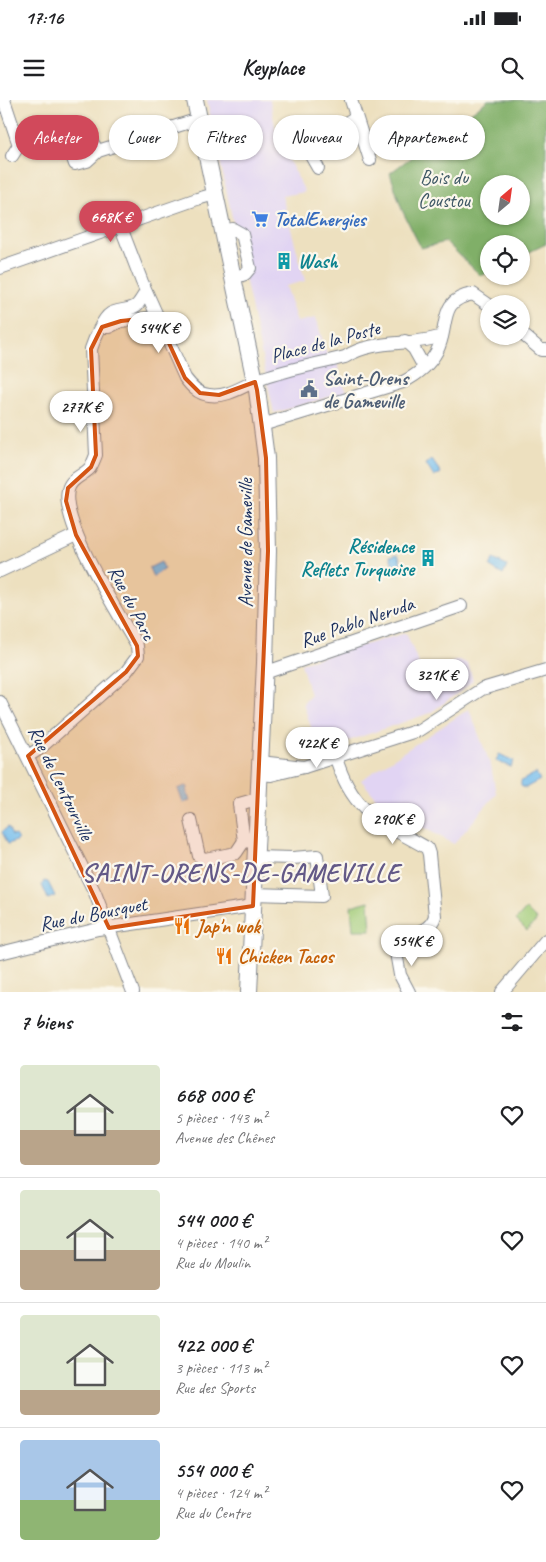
<!DOCTYPE html>
<html lang="fr">
<head>
<meta charset="utf-8">
<style>
	:root { --surface:#fff; --page:#f2f2f2; --text:#202124; --muted:#757577; --line:#e0e0e0; --accent:#d1495b }
	body { margin:0; font-family:Caveat,sans-serif; background:var(--page); color:var(--text); height:100vh; display:flex; flex-direction:column; font-size:19px; white-space:nowrap }
	* { box-sizing:border-box; margin:0 }
	p { font-size:16px; color:var(--muted) }
	.icon { flex:none; width:28px; height:28px; fill:none; stroke:currentColor; stroke-width:2; stroke-linecap:round; stroke-linejoin:round }
	.map { position:relative; height:892px; overflow:hidden }
	.panel { display:flex; flex-direction:column; background:var(--surface); flex:1 }
	.panel>* { flex:none }
	.top-card { position:absolute; left:15px; top:15px; width:516px; height:45px; display:flex; gap:10px }
	.needle { width:32px; rotate:29deg }
	.buttons { position:absolute; left:480px; top:75px; display:grid; gap:10px }
	.buttons a { display:grid; place-items:center; width:50px; height:50px; border-radius:50%; background:var(--surface); box-shadow:0 1px 4px #0004; font-size:25px }
	.price { position:absolute; translate:-50% -42px; padding:0 11px; border-radius:18px; background:#fff; color:#222; font-size:16px; line-height:32px; filter:drop-shadow(0 1px 2px #0008) }
	.price::after { content:''; position:absolute; left:50%; top:30px; width:15px; height:11px; margin-left:-8px; background:inherit; clip-path:polygon(0 0,100% 0,50% 100%) }
	.price.on { background:var(--accent); color:#fff }
	ul { padding:0; list-style:none }
	li { display:flex; align-items:center; gap:15px; height:125px; padding:0 20px }
	li+li { border-top:1px solid var(--line) }
	li span { display:grid; place-items:center; flex:none; width:140px; height:100px; border-radius:5px; color:#555 }
	li>.icon { margin-inline-start:auto }
	span .icon { width:60px; height:60px; fill:#fffc; stroke-width:1 }
	li b { font-size:21px }
	h2 { display:flex; justify-content:space-between; align-items:center; height:60px; padding:0 20px; font-size:21px }
	.pill { padding:0 18px; border-radius:22px; background:var(--surface); box-shadow:0 1px 4px #0004; font-size:18px; line-height:45px }
	.pill.on { background:var(--accent); color:#fff }
	.status { display:flex; justify-content:space-between; align-items:center; height:35px; padding:0 25px; background:var(--surface); direction:ltr }
	.status svg { height:14px; fill:currentColor }
	header { display:flex; justify-content:space-between; align-items:center; height:65px; padding:0 20px; background:var(--surface); font-size:22px; font-weight:600 }
	.map>svg:first-child { display:block }
</style>
</head>
<body>
<div class="status"><b>17:16</b><svg viewBox="0 0 49 12"><path d="M0 12V9h3v3zM5 12V6h3v6zM10 12V3h3v9zM15 12V0h3v12zM26 1h20v11H26zM47 4h2v5h-2z"/></svg></div>
<header><svg class="icon" aria-label="menu" viewBox="0 0 24 24"><path d="M4 6h16M4 12h16M4 18h16"/></svg>Keyplace<svg class="icon" aria-label="search" viewBox="0 0 24 24"><circle cx="10" cy="10" r="6"/><path d="M15 15l6 6"/></svg></header>
<div class="map">
<svg width="546" height="892" viewBox="0 0 546 892">
	<rect width="100%" height="100%" fill="#fbf7ec"/>
	<filter id="ink" filterUnits="userSpaceOnUse"><feTurbulence type="fractalNoise" baseFrequency=".02" numOctaves="2"/><feDisplacementMap in="SourceGraphic" scale="10" xChannelSelector="R" yChannelSelector="G"/><feConvolveMatrix kernelMatrix="1 2 1 2 8 2 1 2 1" color-interpolation-filters="sRGB"/></filter>
	<filter id="wash" filterUnits="userSpaceOnUse"><feTurbulence type="fractalNoise" baseFrequency=".0096" numOctaves="4" result="noise"/><feDisplacementMap in="SourceGraphic" scale="20" xChannelSelector="R" yChannelSelector="G"/><feGaussianBlur stdDeviation="1.12" result="paint"/><feColorMatrix in="noise" values="0 0 0 0 0 0 0 0 0 0 0 0 0 0 0 0 0 1.4 0 .05"/><feComposite in="paint" operator="in"/></filter>
	<g filter="url(#wash)">
		<rect width="100%" height="100%" fill="#ede0bf"/>
		<g fill="#e1d4f3">
			<polygon points="207,0 270,0 277,37 305,92 282,96 305,181 285,186 297,222 316,218 327,255 334,253 346,292 274,313"/>
			<polygon points="406,533 422,571 460,560 468,564 473,580 465,588 430,613 319,651 303,603 310,595 301,563"/>
			<polygon points="469,609 491,666 496,694 454,744 382,705 361,680"/>
		</g>
		<g fill="#a0cb77" stroke="#5e7d6a">
			<polygon points="369,801 371,830 353,830 351,806"/>
			<polygon points="526,809 537,820 527,831 516,820"/>
		</g>
		<path fill="#80af68" stroke="#4e6f63" fill-rule="evenodd" d="M488 0H546V144L521 156V144H489V172L481 176 446 142 421 148 402 110 390 73ZM489 84H521V116H489Z"/>
		<g fill="#75bded" stroke="#4876a6">
			<polygon points="432,360 441,373 434,377 426,364"/>
			<polygon points="398,454 403,468 395,471 390,456"/>
			<polygon points="493,459 507,466 503,475 490,467"/>
			<polygon points="161,462 164,469 153,477 149,468"/>
			<polygon points="499,654 514,661 511,667 496,661"/>
			<polygon points="536,673 540,680 525,688 521,686 521,681"/>
			<polygon points="185,686 188,687 187,692 190,701 183,703 178,689"/>
			<polygon points="8,727 12,736 15,735 18,740 8,744 2,732"/>
			<polygon points="44,781 48,782 55,796 48,799 42,785"/>
		</g>
	</g>
	<g filter="url(#ink)">
		<g fill="none" stroke-linecap="round" stroke-linejoin="round">
			<g stroke="#84888e" stroke-width="14">
				<g id="minor">
					<polyline points="4,0 19,45"/>
					<polyline points="351,0 370,60"/>
					<polyline points="98,51 86,33 67,42 75,64 87,61 98,51 199,19"/>
					<polyline points="12,56 19,45 50,36 67,42"/>
					<polyline points="318,68 306,47 356,17"/>
					<path d="M120 125 142 182 185 278C191 286 198 294 209 295 229 298 245 284 263 278 289 269 318 264 345 257 374 238 411 247 442 236"/>
					<polyline points="223,131 233,129 242,134 250,168 245,174 233,178"/>
					<polyline points="0,168 197,99 215,94"/>
					<polyline points="102,227 109,227 121,221 149,218"/>
					<polyline points="521,233 541,250 546,250"/>
					<polyline points="405,241 414,249 424,267"/>
					<path d="M262 325 403 282C417 275 429 266 437 251 450 226 437 200 473 194L489 205"/>
					<polyline points="0,471 76,435"/>
					<polyline points="264,573 461,506"/>
					<polyline points="0,602 95,793 133,892"/>
					<path d="M28 656 39 649 126 572 138 556 137 546C119 514 60 423 68 390 70 379 82 376 89 369 92 366 94 360 96 355L91 249C94 240 103 218 110 214 117 209 130 211 137 205 140 202 143 196 146 192"/>
					<path d="M336 658C353 714 380 721 427 748L429 754 435 816C429 836 405 831 395 847L400 875 409 892"/>
					<polyline points="304,667 419,630 482,589 546,570"/>
					<polyline points="259,674 271,675 304,667 260,662"/>
					<polyline points="191,720 199,756 205,759 236,753 244,741"/>
					<polyline points="253,742 244,741 239,704 257,699"/>
					<polyline points="253,794 322,796 317,756 293,758 255,757"/>
					<polyline points="0,853 98,829 253,806"/>
					<polyline points="502,892 546,840"/>
				</g>
			</g>
			<g stroke="#84888e" stroke-width="18">
				<polyline id="major" points="195,0 257,290 266,358 268,451 265,563 249,892"/>
			</g>
			<use href="#minor" stroke="#fff" stroke-width="12"/>
			<use href="#major" stroke="#fff" stroke-width="16"/>
		</g>
	</g>
	<path fill="#d45514" fill-opacity="0.2" stroke="#d45514" stroke-width="4" stroke-linejoin="round" d="M149 218 162 228 185 278 200 293 219 295 255 282 257 290 266 358 268 451 253 806 109 828 28 656 126 572 138 556 137 546 76 435 66 401 68 388 91 367 96 355 91 249 102 227 121 221Z"/>
	<defs>
		<g id="supermarket-bare" transform="scale(1.35)"><path d="M-6-5.5h2.5l.6 2H6L4.5 2H-2.5L-4.4-4H-6ZM-1.5 3.2a1.3 1.3 0 1 0 .1 0ZM3 3.2a1.3 1.3 0 1 0 .1 0Z" fill="#3f7fe0" stroke="#fbf7ec" stroke-width="2.5" paint-order="stroke"/></g>
		<g id="building-bare" transform="scale(1.35)"><path d="M-4-6H4V6H1V3H-1V6H-4ZM-2.5-4.3h1.7v1.8h-1.7ZM.8-4.3h1.7v1.8H.8ZM-2.5-1h1.7V.8h-1.7ZM.8-1h1.7V.8H.8Z" fill="#0f9aa8" stroke="#fbf7ec" stroke-width="2.5" paint-order="stroke"/></g>
		<g id="civic-bare" transform="scale(1.35)"><path d="M-.6-6.5H3V-4.5H.6V-3L4-1V1h2V6H-6V1h2V-1L-.6-3ZM-1.2 2.5V6h2.4V2.5Z" fill="#5c6f8a" stroke="#fbf7ec" stroke-width="2.5" paint-order="stroke"/></g>
		<g id="restaurant-bare" transform="scale(1.35)"><path d="M-5-6h1v4h1v-4h1v4h1v-4h1v5L-1.5 .5V6h-2V.5L-5-1ZM5-6V6H3V1.5H1.5Q1.5-4 5-6Z" fill="#e8710a" stroke="#fbf7ec" stroke-width="2.5" paint-order="stroke"/></g>
	</defs>
	<g fill-rule="evenodd">
		<use href="#supermarket-bare" x="260" y="119"/>
		<use href="#building-bare" x="284" y="161"/>
		<use href="#civic-bare" x="309" y="289"/>
		<use href="#building-bare" x="428" y="458"/>
		<use href="#restaurant-bare" x="182" y="826"/>
		<use href="#restaurant-bare" x="224" y="856"/>
	</g>
	<g text-anchor="middle" dominant-baseline="central" stroke-width="4.5" stroke-linejoin="round" paint-order="stroke">
		<g font-size="20" fill="#3c5664" stroke="#fbf7ec">
			<text x="444" y="77">Bois du<tspan x="444" dy="23">Coustou</tspan></text>
		</g>
		<g font-size="20" font-weight="bold" fill="#366cbe" stroke="#fbf7ec" text-anchor="start">
			<text x="274" y="119">TotalEnergies</text>
		</g>
		<g font-size="20" font-weight="bold" fill="#0d838f" stroke="#fbf7ec" text-anchor="start">
			<text x="298" y="161">Wash</text>
			<text x="414" y="446" text-anchor="end">Résidence<tspan x="414" dy="23">Reflets Turquoise</tspan></text>
		</g>
		<g font-size="20" fill="#1b2f5e" stroke="#fbf7ec">
			<text transform="translate(325 242) rotate(-15)">Place de la Poste</text>
			<text transform="translate(245 443) rotate(-90)">Avenue de Gameville</text>
			<text transform="translate(132 503) rotate(63)">Rue du Parc</text>
			<text transform="translate(357 522) rotate(-19)">Rue Pablo Neruda</text>
			<text transform="translate(61 683) rotate(64)">Rue de Lentourville</text>
			<text transform="translate(93 814) rotate(-11)">Rue du Bousquet</text>
		</g>
		<g font-size="20" font-weight="bold" fill="#4e5e75" stroke="#fbf7ec" text-anchor="start">
			<text x="323" y="278">Saint-Orens<tspan x="323" dy="23">de Gameville</tspan></text>
		</g>
		<g font-size="20" font-weight="bold" fill="#c56008" stroke="#fbf7ec" text-anchor="start">
			<text x="196" y="826">Jap'n wok</text>
			<text x="238" y="856">Chicken Tacos</text>
		</g>
		<g font-size="25" font-weight="bold" letter-spacing="1" fill="#635987" stroke="#fbf7ec">
			<text x="241" y="773">SAINT-ORENS-DE-GAMEVILLE</text>
		</g>
	</g>
</svg>
<div class="buttons">
<a><svg class="needle" viewBox="-14 -14 28 28"><path d="M0-13l5 13h-10z" fill="#e53935"/><path d="M0 13l5-13h-10z" fill="#757577"/></svg></a>
<a><svg class="icon" aria-label="locate" viewBox="0 0 24 24"><circle cx="12" cy="12" r="6"/><path d="M12 2v4M12 18v4M2 12h4M18 12h4"/></svg></a>
<a><svg class="icon" aria-label="layers" viewBox="0 0 24 24"><path d="M12 4l9 5-9 5-9-5zM3 14l9 5 9-5"/></svg></a>
</div>
<b class="price on" style="left:111px;top:143px">668K €</b>
<b class="price" style="left:159px;top:254px">544K €</b>
<b class="price" style="left:81px;top:333px">277K €</b>
<b class="price" style="left:437px;top:601px">321K €</b>
<b class="price" style="left:317px;top:669px">422K €</b>
<b class="price" style="left:393px;top:745px">290K €</b>
<b class="price" style="left:412px;top:867px">554K €</b>
<div class="top-card">
<a class="pill on">Acheter</a>
<a class="pill">Louer</a>
<a class="pill">Filtres</a>
<a class="pill">Nouveau</a>
<a class="pill">Appartement</a>
</div>
</div>
<section class="panel">
<h2>7 biens<svg class="icon" aria-label="filters" viewBox="0 0 24 24"><path d="M4 7h16M4 17h16"/><circle cx="9" cy="7" r="2"/><circle cx="15" cy="17" r="2"/></svg></h2>
<ul>
<li><span style="background:linear-gradient(#dfe7d0 65%,#b9a48a 0)"><svg class="icon" aria-label="home" viewBox="0 0 24 24"><path d="M3 11l9-7 9 7M6 9v11h12V9"/></svg></span><div><b>668 000 €</b><p>5 pièces · 143 m²</p><p>Avenue des Chênes</p></div><svg class="icon" aria-label="heart" viewBox="0 0 24 24"><path d="M12 20l-8-8c-3-5 5-10 8-4 3-6 11-1 8 4z"/></svg></li>
<li><span style="background:linear-gradient(#dfe7d0 60%,#b9a48a 0)"><svg class="icon" aria-label="home" viewBox="0 0 24 24"><path d="M3 11l9-7 9 7M6 9v11h12V9"/></svg></span><div><b>544 000 €</b><p>4 pièces · 140 m²</p><p>Rue du Moulin</p></div><svg class="icon" aria-label="heart" viewBox="0 0 24 24"><path d="M12 20l-8-8c-3-5 5-10 8-4 3-6 11-1 8 4z"/></svg></li>
<li><span style="background:linear-gradient(#dfe7d0 75%,#b9a48a 0)"><svg class="icon" aria-label="home" viewBox="0 0 24 24"><path d="M3 11l9-7 9 7M6 9v11h12V9"/></svg></span><div><b>422 000 €</b><p>3 pièces · 113 m²</p><p>Rue des Sports</p></div><svg class="icon" aria-label="heart" viewBox="0 0 24 24"><path d="M12 20l-8-8c-3-5 5-10 8-4 3-6 11-1 8 4z"/></svg></li>
<li><span style="background:linear-gradient(#a9c7e8 60%,#8fb573 0)"><svg class="icon" aria-label="home" viewBox="0 0 24 24"><path d="M3 11l9-7 9 7M6 9v11h12V9"/></svg></span><div><b>554 000 €</b><p>4 pièces · 124 m²</p><p>Rue du Centre</p></div><svg class="icon" aria-label="heart" viewBox="0 0 24 24"><path d="M12 20l-8-8c-3-5 5-10 8-4 3-6 11-1 8 4z"/></svg></li>
</ul>
</section>
</body>
</html>
